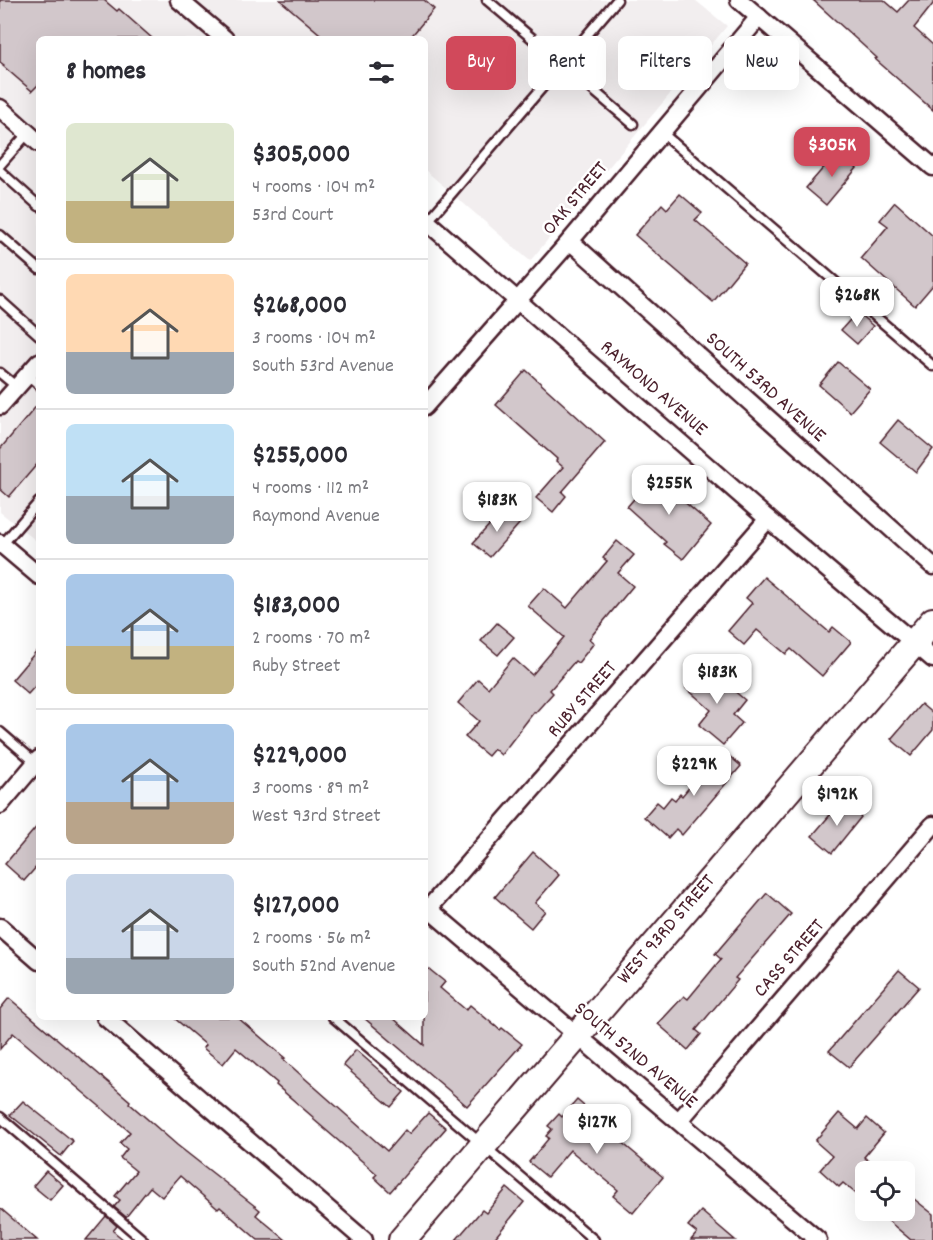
<!DOCTYPE html>
<html lang="en">
<head>
<meta charset="utf-8">
<style>
	:root { --surface:#fff; --page:#f7f7f7; --text:#2b2b33; --muted:#7c7c81; --line:#e1e1e2; --accent:#d1495b }
	body { margin:0; font-family:Dekko,sans-serif; background:var(--page); color:var(--text); height:100vh; display:flex; flex-direction:column; font-size:22px; white-space:nowrap }
	* { box-sizing:border-box; margin:0 }
	p { font-size:20px; color:var(--muted) }
	.icon { flex:none; width:33px; height:33px; fill:none; stroke:currentColor; stroke-width:2; stroke-linecap:round; stroke-linejoin:round }
	.map { position:relative; flex:1; overflow:hidden }
	.drawer { position:absolute; left:36px; top:36px; width:392px; height:984px; display:flex; flex-direction:column; background:var(--surface); border-radius:9px; box-shadow:0 6px 24px #0002 }
	.drawer>* { flex:none }
	.guide { position:absolute; left:446px; top:36px; width:398px; height:54px; display:flex; gap:12px }
	.buttons { position:absolute; left:855px; top:1161px; display:grid; gap:12px }
	.buttons a { display:grid; place-items:center; width:60px; height:60px; border-radius:9px; background:var(--surface); box-shadow:0 6px 24px #0002; font-size:30px }
	.price { position:absolute; translate:-50% -51px; padding:0 14px; border-radius:12px; background:#fff; color:#222; font-size:20px; line-height:39px; filter:drop-shadow(0 2px 3px #0008) }
	.price::after { content:''; position:absolute; left:50%; top:36px; width:18px; height:14px; margin-left:-9px; background:inherit; clip-path:polygon(0 0,100% 0,50% 100%) }
	.price.on { background:var(--accent); color:#fff }
	ul { padding:0; list-style:none }
	li { display:flex; align-items:center; gap:18px; height:150px; padding:0 30px }
	li+li { border-top:2px solid var(--line) }
	li span { display:grid; place-items:center; flex:none; width:168px; height:120px; border-radius:9px; color:#555 }
	li>.icon { margin-inline-start:auto }
	span .icon { width:72px; height:72px; fill:#fffc; stroke-width:1 }
	li b { font-size:26px }
	h2 { display:flex; justify-content:space-between; align-items:center; height:72px; padding:0 30px; font-size:26px }
	.chip { padding:0 21px; border-radius:9px; background:var(--surface); box-shadow:0 6px 24px #0002; font-size:21px; line-height:54px }
	.chip.on { background:var(--accent); color:#fff }
	.map>svg:first-child { display:block }
</style>
</head>
<body>
<div class="map">
<svg width="933" height="1240" viewBox="0 0 933 1240">
	<rect width="100%" height="100%" fill="#fff"/>
	<filter id="ink" filterUnits="userSpaceOnUse"><feTurbulence type="fractalNoise" baseFrequency=".0167" numOctaves="2"/><feDisplacementMap in="SourceGraphic" scale="12" xChannelSelector="R" yChannelSelector="G"/><feConvolveMatrix kernelMatrix="1 2 1 2 8 2 1 2 1" color-interpolation-filters="sRGB"/></filter>
	<g filter="url(#ink)">
		<polygon fill="#f2eeef" points="0,0 695,0 727,26 530,261 425,170 424,39 39,39 39,543 0,512"/>
		<g fill="#d2c7cb" stroke="#4a1f2b" stroke-width="1.5">
			<polygon points="0,0 104,0 117,11 119,9 153,39 39,39 39,84 32,91 3,66 4,65 0,62"/>
			<polygon points="280,0 424,0 434,9 409,39 326,39"/>
			<polygon points="813,0 884,0 898,12 909,0 933,0 933,4 914,28 933,45 933,110 875,59 877,58"/>
			<polygon points="838,151 857,168 826,205 806,188"/>
			<polygon points="680,194 702,213 695,220 745,263 713,302 635,235 662,204 667,209"/>
			<polygon points="895,202 933,236 933,285 915,306 861,258 888,226 880,220"/>
			<polygon points="857,312 873,326 857,344 841,330"/>
			<polygon points="838,362 870,389 850,412 819,385"/>
			<polygon points="526,370 605,442 562,492 566,496 553,512 536,498 563,467 556,461 557,459 496,405"/>
			<polygon points="39,403 39,462 9,497 0,489 0,449"/>
			<polygon points="898,420 933,449 916,472 880,442"/>
			<polygon points="657,472 676,488 673,492 711,525 683,559 664,544 666,542 627,507"/>
			<polygon points="504,509 520,523 490,557 473,543"/>
			<polygon points="617,541 634,555 618,573 633,586 589,639 594,643 578,663 575,661 550,690 553,693 535,713 534,712 501,755 494,749 488,756 465,737 479,721 458,703 478,679 488,688 513,658 532,675 564,637 528,606 544,588 567,608 607,561 603,558"/>
			<polygon points="764,577 829,632 833,627 851,642 822,676 791,649 786,654 757,630 744,645 728,631 752,603 746,598"/>
			<polygon points="497,623 514,637 498,655 481,641"/>
			<polygon points="39,648 39,682 28,694 12,680"/>
			<polygon points="705,666 745,700 733,715 742,723 723,745 699,725 711,710 686,688"/>
			<polygon points="921,704 933,714 933,730 911,756 891,739"/>
			<polygon points="721,749 741,766 682,835 676,829 668,838 644,817 657,802 663,807 671,797 675,800 680,794 682,796"/>
			<polygon points="842,801 861,817 832,853 812,836"/>
			<polygon points="39,824 39,864 24,881 5,864"/>
			<polygon points="533,852 559,875 535,903 545,911 531,928 495,897"/>
			<polygon points="767,893 791,914 735,978 738,980 696,1030 701,1034 688,1050 658,1024 684,996 688,999 721,959 715,954"/>
			<polygon points="424,965 445,982 440,988 466,1010 470,1005 500,1030 502,1028 522,1044 467,1106 363,1017 392,1017 424,1045"/>
			<polygon points="899,970 919,987 849,1067 829,1051"/>
			<polygon points="9,998 108,1082 130,1101 129,1103 177,1145 260,1210 256,1215 286,1240 258,1240 220,1207 218,1209 180,1176 162,1197 150,1187 126,1217 114,1207 120,1200 115,1196 136,1171 120,1158 127,1149 120,1143 130,1132 13,1033 0,1049 0,1009"/>
			<polygon points="173,1017 237,1017 285,1058 283,1059 387,1151 405,1130 409,1134 428,1113 446,1128 390,1192 374,1177 377,1174 313,1119 314,1118 276,1085 277,1083 236,1048 223,1064 203,1048 206,1045"/>
			<polygon points="356,1050 404,1092 391,1107 343,1065"/>
			<polygon points="577,1100 598,1118 595,1120 663,1177 633,1213 613,1196 618,1190 570,1150 547,1177 529,1162 549,1138 546,1136 552,1129 548,1126 559,1114 562,1117"/>
			<polygon points="23,1101 73,1141 61,1156 10,1115"/>
			<polygon points="839,1113 858,1129 867,1118 884,1133 864,1157 882,1172 866,1172 866,1202 843,1183 839,1187 820,1170 832,1156 815,1141"/>
			<polygon points="46,1171 63,1185 50,1200 33,1186"/>
			<polygon points="507,1188 524,1202 493,1240 456,1240 482,1210 486,1213"/>
			<polygon points="904,1191 933,1214 933,1240 911,1240 886,1219 893,1210 904,1210"/>
			<polygon points="0,1208 37,1240 0,1240"/>
			<polygon points="701,1211 735,1240 691,1240 697,1233 688,1226"/>
			<polygon points="106,1216 117,1226 113,1231 124,1240 86,1240"/>
		</g>
		<g fill="none" stroke-linecap="round" stroke-linejoin="round">
			<g stroke="#4a1f2b" stroke-width="13">
				<g id="lane">
					<polyline points="487,0 633,124"/>
					<polyline points="661,132 933,366"/>
					<polyline points="0,165 28,133"/>
					<polyline points="0,171 39,206"/>
					<polyline points="428,221 617,0"/>
					<polyline points="0,235 39,269"/>
					<polyline points="0,300 39,335"/>
					<polyline points="0,373 17,387"/>
					<polyline points="28,375 39,385"/>
					<polyline points="2,545 39,502"/>
					<polyline points="0,732 36,763"/>
					<polyline points="333,1017 594,1240"/>
					<polyline points="0,1117 143,1240"/>
				</g>
			</g>
			<g stroke="#4a1f2b" stroke-width="21">
				<g id="street">
					<polyline points="179,0 225,39"/>
					<polyline points="739,0 933,167"/>
					<polyline points="0,108 39,143"/>
					<polyline points="424,219 768,519 933,659"/>
					<polyline points="570,241 933,566"/>
					<polyline points="0,406 39,362"/>
					<polyline points="424,407 570,241 759,17"/>
					<polyline points="0,543 39,576"/>
					<polyline points="0,805 39,759"/>
					<polyline points="424,905 818,1240"/>
					<polyline points="429,908 768,519"/>
					<polyline points="0,927 39,961"/>
					<polyline points="105,1017 364,1240"/>
					<polyline points="679,1121 933,825"/>
				</g>
			</g>
			<g stroke="#4a1f2b" stroke-width="30">
				<polyline id="primary" points="402,1240 933,621"/>
			</g>
			<use href="#lane" stroke="#fff" stroke-width="8"/>
			<use href="#street" stroke="#fff" stroke-width="16"/>
			<use href="#primary" stroke="#fff" stroke-width="26"/>
		</g>
	</g>
	<g text-anchor="middle" dominant-baseline="central" stroke-width="5" stroke-linejoin="round" paint-order="stroke">
		<g font-size="20" fill="#4a1f2b" stroke="#fff">
			<text transform="translate(576 199) rotate(-50)">OAK STREET</text>
			<text transform="translate(765 388) rotate(42)">SOUTH 53RD AVENUE</text>
			<text transform="translate(653 389) rotate(41)">RAYMOND AVENUE</text>
			<text transform="translate(583 700) rotate(-49)">RUBY STREET</text>
			<text transform="translate(667 930) rotate(-49)">WEST 93RD STREET</text>
			<text transform="translate(790 959) rotate(-49)">CASS STREET</text>
			<text transform="translate(635 1056) rotate(40)">SOUTH 52ND AVENUE</text>
		</g>
	</g>
</svg>
<div class="buttons">
<a><svg class="icon" aria-label="locate" viewBox="0 0 24 24"><circle cx="12" cy="12" r="6"/><path d="M12 2v4M12 18v4M2 12h4M18 12h4"/></svg></a>
</div>
<b class="price on" style="left:832px;top:178px">$305K</b>
<b class="price" style="left:857px;top:328px">$268K</b>
<b class="price" style="left:669px;top:516px">$255K</b>
<b class="price" style="left:497px;top:533px">$183K</b>
<b class="price" style="left:717px;top:705px">$183K</b>
<b class="price" style="left:694px;top:797px">$229K</b>
<b class="price" style="left:837px;top:827px">$192K</b>
<b class="price" style="left:597px;top:1155px">$127K</b>
<div class="guide">
<a class="chip on">Buy</a>
<a class="chip">Rent</a>
<a class="chip">Filters</a>
<a class="chip">New</a>
</div>
<section class="drawer">
<h2>8 homes<svg class="icon" aria-label="filters" viewBox="0 0 24 24"><path d="M4 7h16M4 17h16"/><circle cx="9" cy="7" r="2"/><circle cx="15" cy="17" r="2"/></svg></h2>
<ul>
<li><span style="background:linear-gradient(#dfe7d0 65%,#c2b280 0)"><svg class="icon" aria-label="home" viewBox="0 0 24 24"><path d="M3 11l9-7 9 7M6 9v11h12V9"/></svg></span><div><b>$305,000</b><p>4 rooms · 104 m²</p><p>53rd Court</p></div></li>
<li><span style="background:linear-gradient(#ffd9b3 65%,#9aa5b1 0)"><svg class="icon" aria-label="home" viewBox="0 0 24 24"><path d="M3 11l9-7 9 7M6 9v11h12V9"/></svg></span><div><b>$268,000</b><p>3 rooms · 104 m²</p><p>South 53rd Avenue</p></div></li>
<li><span style="background:linear-gradient(#bfe0f5 60%,#9aa5b1 0)"><svg class="icon" aria-label="home" viewBox="0 0 24 24"><path d="M3 11l9-7 9 7M6 9v11h12V9"/></svg></span><div><b>$255,000</b><p>4 rooms · 112 m²</p><p>Raymond Avenue</p></div></li>
<li><span style="background:linear-gradient(#a9c7e8 60%,#c2b280 0)"><svg class="icon" aria-label="home" viewBox="0 0 24 24"><path d="M3 11l9-7 9 7M6 9v11h12V9"/></svg></span><div><b>$183,000</b><p>2 rooms · 70 m²</p><p>Ruby Street</p></div></li>
<li><span style="background:linear-gradient(#a9c7e8 65%,#b9a48a 0)"><svg class="icon" aria-label="home" viewBox="0 0 24 24"><path d="M3 11l9-7 9 7M6 9v11h12V9"/></svg></span><div><b>$229,000</b><p>3 rooms · 89 m²</p><p>West 93rd Street</p></div></li>
<li><span style="background:linear-gradient(#c9d6e8 70%,#9aa5b1 0)"><svg class="icon" aria-label="home" viewBox="0 0 24 24"><path d="M3 11l9-7 9 7M6 9v11h12V9"/></svg></span><div><b>$127,000</b><p>2 rooms · 56 m²</p><p>South 52nd Avenue</p></div></li>
</ul>
</section>
</div>
</body>
</html>
